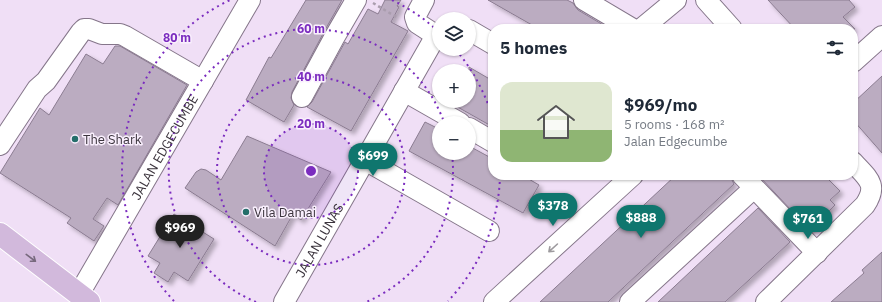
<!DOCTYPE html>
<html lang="en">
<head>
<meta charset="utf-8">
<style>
	:root { --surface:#fff; --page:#f6f6f7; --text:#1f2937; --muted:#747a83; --line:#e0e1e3; --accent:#0f766e }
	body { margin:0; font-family:"IBM Plex Sans",sans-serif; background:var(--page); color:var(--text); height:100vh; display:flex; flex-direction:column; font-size:15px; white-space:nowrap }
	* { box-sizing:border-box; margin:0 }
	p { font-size:13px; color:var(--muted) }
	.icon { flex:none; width:22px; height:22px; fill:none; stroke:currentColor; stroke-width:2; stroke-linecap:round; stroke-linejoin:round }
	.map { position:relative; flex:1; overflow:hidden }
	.details { position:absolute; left:488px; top:24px; width:370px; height:156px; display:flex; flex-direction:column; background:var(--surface); border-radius:16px; box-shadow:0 1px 3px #0004 }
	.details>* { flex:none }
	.fabs { position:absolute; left:432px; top:12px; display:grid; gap:8px }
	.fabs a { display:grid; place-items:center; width:44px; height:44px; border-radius:50%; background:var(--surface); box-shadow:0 1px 3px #0004; font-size:20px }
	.price { position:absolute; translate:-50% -34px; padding:0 9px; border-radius:14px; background:var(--accent); color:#fff; font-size:13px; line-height:26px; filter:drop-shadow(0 1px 2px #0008) }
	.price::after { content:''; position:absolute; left:50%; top:24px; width:12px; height:9px; margin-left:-6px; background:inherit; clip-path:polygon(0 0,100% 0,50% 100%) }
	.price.current { background:#222; color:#fff }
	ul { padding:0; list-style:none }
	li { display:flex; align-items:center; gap:12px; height:100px; padding:0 12px }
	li+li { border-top:1px solid var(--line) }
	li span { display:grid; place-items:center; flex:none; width:112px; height:80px; border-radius:12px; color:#555 }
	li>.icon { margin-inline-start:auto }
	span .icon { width:48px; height:48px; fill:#fffc; stroke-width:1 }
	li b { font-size:17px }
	h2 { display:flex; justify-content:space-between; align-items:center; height:48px; padding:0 12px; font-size:17px }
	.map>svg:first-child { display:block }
</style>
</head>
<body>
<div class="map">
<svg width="882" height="302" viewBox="0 0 882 302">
	<defs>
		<filter id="shadow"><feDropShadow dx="3.5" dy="3.5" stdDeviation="2" flood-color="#0004"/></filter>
	</defs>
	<rect width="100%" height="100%" fill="#f0dff6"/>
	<g fill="#bbacc1" stroke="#8b7c91" filter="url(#shadow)">
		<polygon points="306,0 342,0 325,30 292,92 291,98 294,105 284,122 246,100 269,57 271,58"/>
		<polygon points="385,0 401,0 397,6 399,7 391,22 408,31 351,131 307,107 312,102 345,42 348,44 368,9 378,14"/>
		<polygon points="488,0 567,0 573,3 578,10 610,29 539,29"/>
		<polygon points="768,0 849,0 855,7 843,17 855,29 795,29"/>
		<polygon points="115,46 120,46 187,85 118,205 107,198 93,219 104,226 94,241 67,223 71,218 0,173 40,108 49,115 86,54 103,64"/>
		<polygon points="469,67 493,81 493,127 447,101 469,101"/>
		<polygon points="882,76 882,153 853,120 853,103"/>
		<polygon points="425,122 439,129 439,153 469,153 469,146 493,159 493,175 522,175 539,185 523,213 409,151"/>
		<polygon points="247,136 331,172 301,220 293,214 275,246 185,188 196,172 201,169 206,170 221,180"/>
		<polygon points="676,175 731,175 731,178 734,184 608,302 540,302"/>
		<polygon points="758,175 824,175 840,191 830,200 835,205 810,230"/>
		<polygon points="758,208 790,242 774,257 725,302 658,302"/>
		<polygon points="174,214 214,239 188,281 174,272 168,282 154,273 160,263 148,256"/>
		<polygon points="882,252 882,302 831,302 864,273 862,270"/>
	</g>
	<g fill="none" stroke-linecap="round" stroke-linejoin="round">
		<g stroke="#85768a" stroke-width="22">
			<g id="minor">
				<polyline points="424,0 415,17 417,23 437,36"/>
				<polyline points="584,0 633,29"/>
				<polyline points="706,0 732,29"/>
				<polyline points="641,29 676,0"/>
				<polyline points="469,30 493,44"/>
				<polyline points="853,62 882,36"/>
				<polyline points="404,91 460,123"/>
				<polyline points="302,97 334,38 356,0"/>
				<polyline points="469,128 493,142"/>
				<polyline points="0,145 37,89 46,81 81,32 84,29 89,29 102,34 120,34 125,36 203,81"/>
				<polyline points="365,160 489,231"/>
				<polyline points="742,175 817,253"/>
				<path id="s1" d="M79 294 250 0"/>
				<path id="s2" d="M284 302 434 39 439 34"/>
				<polyline points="494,302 633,175"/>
				<polyline points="630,302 754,188"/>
				<path d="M766 302 865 205C879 184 867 178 853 162"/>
			</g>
		</g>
		<g stroke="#fff" stroke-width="24">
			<polyline id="major" points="0,234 89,302"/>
		</g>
		<polyline stroke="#aa9dae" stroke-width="2.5" stroke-dasharray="3 3" stroke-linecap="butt" points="373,3 398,18"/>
		<use href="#minor" stroke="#fff" stroke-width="20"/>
		<use href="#major" stroke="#d2b9dc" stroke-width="22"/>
	</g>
	<defs><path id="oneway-shaft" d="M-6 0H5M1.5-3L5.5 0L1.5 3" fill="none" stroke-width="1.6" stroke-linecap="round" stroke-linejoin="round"/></defs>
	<use stroke="#9d9a9e" href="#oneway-shaft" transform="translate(553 248) rotate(138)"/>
	<use stroke="#77697d" href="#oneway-shaft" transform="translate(31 258) rotate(37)"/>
	<circle cx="311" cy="171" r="47" fill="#7b2cbf" fill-opacity=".12"/>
	<g fill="none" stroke="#7b2cbf" stroke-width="2" stroke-dasharray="2 4">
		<circle cx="311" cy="171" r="47"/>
		<circle cx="311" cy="171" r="94"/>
		<path d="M256 302A142 142 0 1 1 444 122M452 154A142 142 0 0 1 366 302"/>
		<path d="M500 176A189 189 0 0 1 448 301M174 301A189 189 0 0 1 230 0M392 0A189 189 0 0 1 439 32M456 50A189 189 0 0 1 493 119"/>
	</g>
	<g fill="#246e6a" stroke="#f9effd" stroke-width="1.5">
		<circle cx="75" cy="139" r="4"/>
		<circle cx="246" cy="212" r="4"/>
	</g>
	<g text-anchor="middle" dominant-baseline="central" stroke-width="3" stroke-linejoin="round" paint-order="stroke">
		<g font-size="13" fill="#3b343d" stroke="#f9effd" text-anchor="start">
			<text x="83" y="139">The Shark</text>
			<text x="254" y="212">Vila Damai</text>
		</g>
		<g font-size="13" fill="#3b343d" stroke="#f9effd">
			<text stroke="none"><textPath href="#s1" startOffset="170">JALAN EDGECUMBE</textPath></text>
			<text stroke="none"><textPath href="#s2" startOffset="71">JALAN LUNAS</textPath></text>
		</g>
	</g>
	<circle cx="311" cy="171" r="6" fill="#7b2cbf" stroke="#f9effd" stroke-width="2"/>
	<g font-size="12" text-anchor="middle" font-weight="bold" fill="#7b2cbf" stroke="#f9effd" stroke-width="3" stroke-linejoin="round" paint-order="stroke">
		<text x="311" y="33">60 m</text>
		<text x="177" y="42">80 m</text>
		<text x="311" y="81">40 m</text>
		<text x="311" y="128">20 m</text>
	</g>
</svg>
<div class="fabs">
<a><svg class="icon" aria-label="layers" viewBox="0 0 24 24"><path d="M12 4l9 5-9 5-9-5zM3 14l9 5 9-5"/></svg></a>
<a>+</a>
<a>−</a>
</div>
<b class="price" style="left:373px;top:177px">$699</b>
<b class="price" style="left:553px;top:227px">$378</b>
<b class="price" style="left:641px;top:239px">$888</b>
<b class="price" style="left:808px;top:240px">$761</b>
<b class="price current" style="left:180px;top:249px">$969</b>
<section class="details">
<h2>5 homes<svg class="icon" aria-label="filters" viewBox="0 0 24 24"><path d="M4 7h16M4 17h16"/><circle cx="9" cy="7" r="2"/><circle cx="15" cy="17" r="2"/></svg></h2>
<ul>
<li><span style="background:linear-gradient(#dfe7d0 60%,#8fb573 0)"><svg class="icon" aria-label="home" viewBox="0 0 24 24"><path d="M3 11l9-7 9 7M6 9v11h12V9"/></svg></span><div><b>$969/mo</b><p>5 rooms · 168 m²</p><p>Jalan Edgecumbe</p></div></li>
</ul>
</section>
</div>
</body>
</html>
